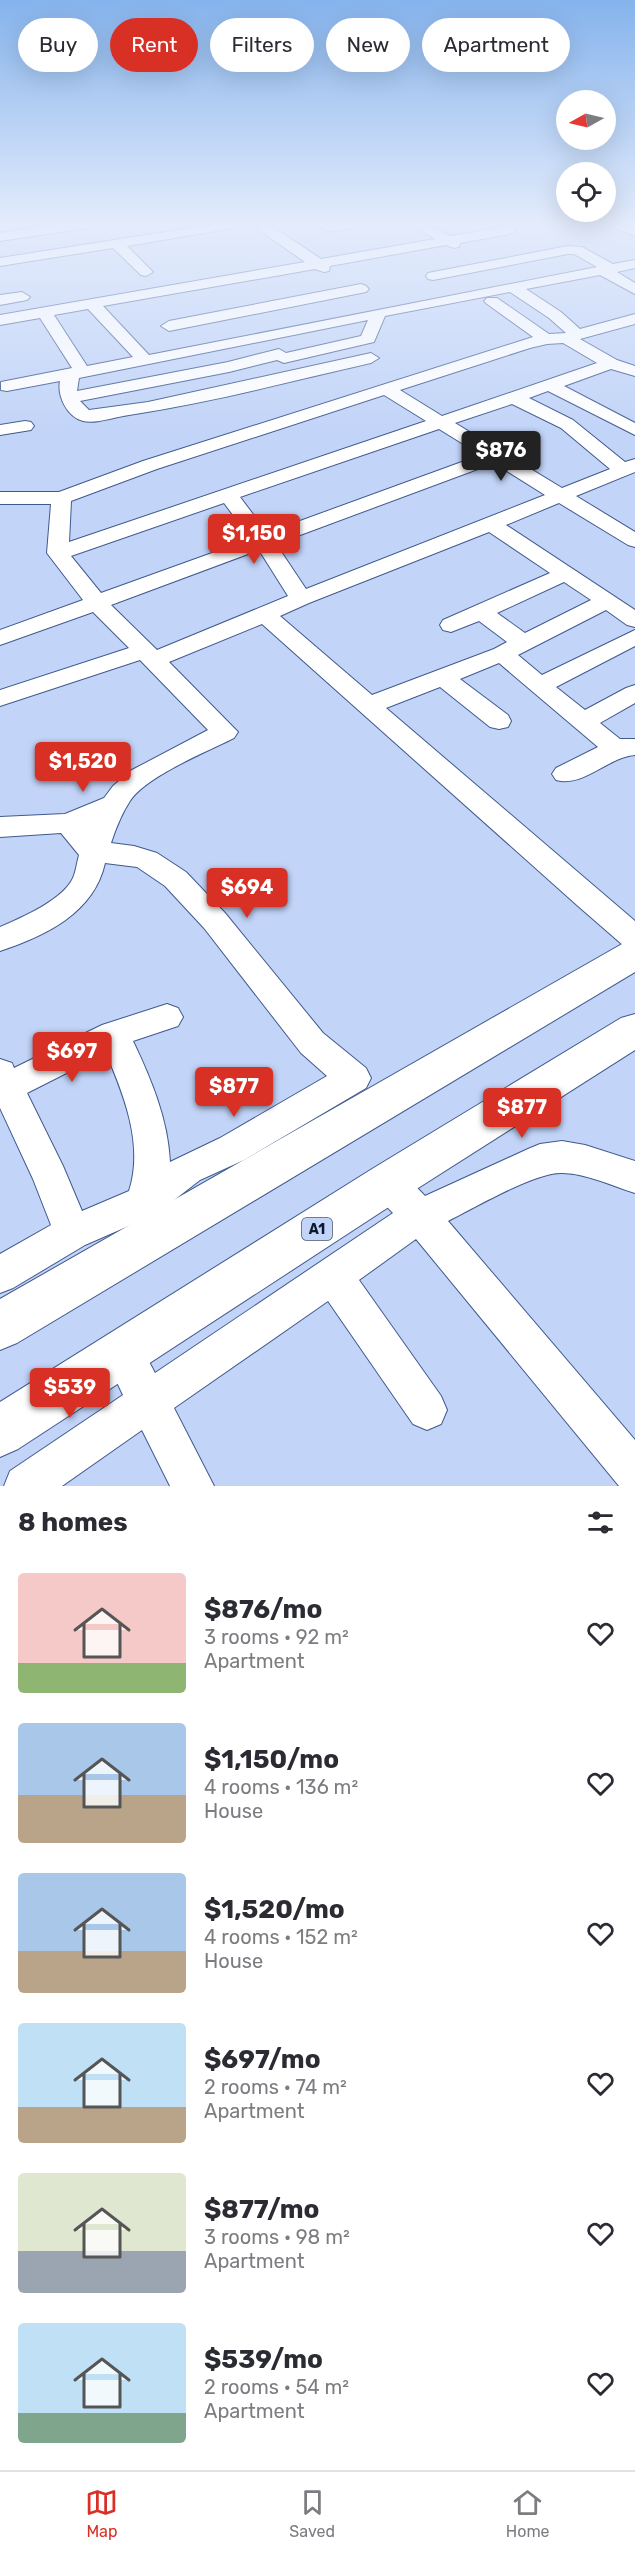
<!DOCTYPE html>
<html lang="en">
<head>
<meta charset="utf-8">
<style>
	:root { --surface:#fff; --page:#f2f2f3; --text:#2b2b33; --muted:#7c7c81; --line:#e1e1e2; --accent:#d93025 }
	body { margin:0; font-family:Rubik,sans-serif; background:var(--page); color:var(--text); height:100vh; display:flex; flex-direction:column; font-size:22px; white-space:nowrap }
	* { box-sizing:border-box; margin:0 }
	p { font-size:20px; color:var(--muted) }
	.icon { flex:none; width:33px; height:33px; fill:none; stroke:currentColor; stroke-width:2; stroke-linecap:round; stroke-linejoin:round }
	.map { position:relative; height:1486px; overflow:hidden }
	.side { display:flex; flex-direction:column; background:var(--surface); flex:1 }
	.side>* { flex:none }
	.top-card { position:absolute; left:18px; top:18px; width:600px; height:54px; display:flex; gap:12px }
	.needle { width:39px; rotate:262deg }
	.buttons { position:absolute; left:556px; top:90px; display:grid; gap:12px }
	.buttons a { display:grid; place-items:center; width:60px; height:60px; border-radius:50%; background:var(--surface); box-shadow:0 6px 24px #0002; font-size:30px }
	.price { position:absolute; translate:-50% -51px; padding:0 14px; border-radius:6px; background:var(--accent); color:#fff; font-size:20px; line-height:39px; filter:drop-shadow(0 2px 3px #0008) }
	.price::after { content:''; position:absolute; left:50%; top:36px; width:18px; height:14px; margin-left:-9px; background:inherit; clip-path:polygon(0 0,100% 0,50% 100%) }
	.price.selected { background:#222; color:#fff }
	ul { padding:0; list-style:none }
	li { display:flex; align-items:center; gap:18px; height:150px; padding:0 18px }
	li span { display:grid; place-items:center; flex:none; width:168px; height:120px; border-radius:6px; color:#555 }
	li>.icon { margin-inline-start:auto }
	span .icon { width:72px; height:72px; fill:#fffc; stroke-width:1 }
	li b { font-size:26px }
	h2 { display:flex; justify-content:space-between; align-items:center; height:72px; padding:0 18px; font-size:26px }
	.tag { padding:0 21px; border-radius:27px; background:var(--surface); box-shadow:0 6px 24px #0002; font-size:21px; line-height:54px }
	.tag.selected { background:var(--accent); color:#fff }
	.menu { display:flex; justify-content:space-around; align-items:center; height:84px; border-top:2px solid var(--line); background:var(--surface); font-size:16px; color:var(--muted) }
	.menu a { display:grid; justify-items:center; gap:3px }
	.menu .selected { color:var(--accent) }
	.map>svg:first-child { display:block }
</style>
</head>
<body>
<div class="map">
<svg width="635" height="1486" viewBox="0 0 635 1486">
	<rect width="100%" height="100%" fill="#c2d4f8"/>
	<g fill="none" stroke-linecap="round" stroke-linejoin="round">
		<g stroke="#40598d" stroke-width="2">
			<g id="minor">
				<polygon points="67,223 101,223 94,227 0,241 0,233"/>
				<path d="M222 223H267L321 259 435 239 408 223H425L450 236 510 226 517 230 510 234 460 243 459 247 454 248 446 245 330 266 329 271 324 272 315 269 103 306 149 355 597 267 574 254H568L433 280 428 279 426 276 428 273 433 272 568 246 582 247 613 264 635 260V268L617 272 635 283V294L600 275 526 289 561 312 580 329 635 314V324L580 339 617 360 635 366V376L611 369 564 386 635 423V435L548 391 529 398 573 420 625 462 635 459V472L576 496 635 532V547L628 545 559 503 506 525 635 610V627L627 625 606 610 518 655 542 675 635 630V646L556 687 585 710 626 688 635 685V703L600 723 620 739H635V755C608 757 583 788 556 780L552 774 556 768 598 747 499 663 460 679 508 715 511 721 508 727 499 729 490 727 440 687 386 708 635 921V950L624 946 578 906 262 624 169 662 238 732 234 738C208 751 145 777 130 801 122 813 116 828 111 843L134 846 157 853 186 872 225 913 323 1033 366 1068 371 1078 366 1088 244 1160 200 1180 156 1214 85 1245 13 1288 0 1293V1254L51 1225 33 1179 0 1108V1059L12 1063 14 1068 102 1025 167 1004 178 1008 183 1017 178 1026 133 1041C151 1079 168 1119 170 1162L220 1138 327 1076 301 1053 204 928 165 886 137 867 105 863C94 913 45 936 0 951V927C21 918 63 900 73 878 76 871 77 862 79 855L61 833 0 837V817L65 814 104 798 113 786 132 770 208 730 140 660 0 706V690L129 648 93 612 0 645V630L83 600 47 553 51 504H0V492H59L143 461 533 337 487 304 484 301 487 298H497L549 334 566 333 549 318 510 292 385 316 374 342 284 363 277 360 229 372 80 401 89 410 148 402 371 353 379 358 371 363C291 381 210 403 129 415 115 417 96 424 83 421 67 417 57 396 60 381L7 391 1 390V382L72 368 40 318 0 325V315L305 262 252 225 127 246 153 272 146 276 141 275 113 248 0 266V258ZM88 309 133 357 87 366 54 315ZM368 320 361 336 286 353 279 349 228 362 77 391 79 378ZM563 343 597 363 442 416 400 390 530 348 547 344ZM384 395 426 421 69 542 71 501 157 469ZM512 404 561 428 610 469 562 488 455 423ZM439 429 481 455 267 533 240 497ZM494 463 545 495 306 589 276 544ZM224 503 251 539 101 593 71 556ZM489 532 550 573 443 620 440 625 443 630 451 632 479 621 507 642 494 649 372 695 280 616 309 603ZM259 550 288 596 157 650 111 605ZM564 582 591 600 525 633 497 613ZM106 1053C124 1095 144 1145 129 1191L82 1211 63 1166 27 1093Z"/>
				<polygon points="334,223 365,223 358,227 328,232 321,228 323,225"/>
				<polygon points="361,284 366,286 369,289 366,292 169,331 161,326 169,321"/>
				<polygon points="22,292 30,297 27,300 0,305 0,295"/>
				<polygon points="25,421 31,422 34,426 31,430 0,435 0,425"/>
				<path d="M562 1141 585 1145 635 1161V1193C612 1186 588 1174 563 1173 537 1171 474 1208 448 1221L635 1440V1486H619L416 1239 359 1280 441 1396 447 1410 441 1424 427 1430 413 1424 328 1301 174 1408 214 1486H170L142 1430 62 1486H4L10 1471 123 1395 103 1353 109 1339 123 1333 137 1339 155 1373 393 1213 375 1195 370 1183 375 1171 388 1167 401 1171 425 1196 528 1149 540 1144Z"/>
			</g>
		</g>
		<g stroke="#40598d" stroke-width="2">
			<g id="major">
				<polygon points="609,223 635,225 635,236 611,227"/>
				<polygon points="635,939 635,972 17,1343 0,1350 0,1299 622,944"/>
				<polygon points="635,1014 635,1050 404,1197 18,1449 0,1457 0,1402 372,1169 621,1018"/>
			</g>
		</g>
		<use href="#minor" fill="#fff" fill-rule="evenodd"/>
		<use href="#major" fill="#fff" fill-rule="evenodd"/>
	</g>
	<linearGradient id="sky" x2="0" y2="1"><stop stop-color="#85b3ec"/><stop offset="0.52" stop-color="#e4ecfc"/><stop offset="1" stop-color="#e4ecfc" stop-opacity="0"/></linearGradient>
	<rect width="635" height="431" fill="url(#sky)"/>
	<g text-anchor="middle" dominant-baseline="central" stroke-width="5" stroke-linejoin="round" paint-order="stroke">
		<rect fill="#c2d4f8" stroke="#44516b" stroke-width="1.5" x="302" y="1218" width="30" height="22" rx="4.5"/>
		<g font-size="14" font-weight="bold" fill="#0e192e">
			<text x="317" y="1229">A1</text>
		</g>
	</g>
</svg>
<div class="buttons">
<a><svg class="needle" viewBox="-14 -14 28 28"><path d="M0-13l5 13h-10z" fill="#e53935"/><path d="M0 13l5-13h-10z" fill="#7c7c81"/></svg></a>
<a><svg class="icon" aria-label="locate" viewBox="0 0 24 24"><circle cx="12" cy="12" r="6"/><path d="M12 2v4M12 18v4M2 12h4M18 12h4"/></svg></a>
</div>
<b class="price selected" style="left:501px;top:482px">$876</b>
<b class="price" style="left:254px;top:565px">$1,150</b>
<b class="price" style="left:83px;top:793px">$1,520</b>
<b class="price" style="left:247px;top:919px">$694</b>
<b class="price" style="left:72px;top:1083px">$697</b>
<b class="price" style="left:234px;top:1118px">$877</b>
<b class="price" style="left:522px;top:1139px">$877</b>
<b class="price" style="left:70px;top:1419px">$539</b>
<div class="top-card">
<a class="tag">Buy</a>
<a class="tag selected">Rent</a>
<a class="tag">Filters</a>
<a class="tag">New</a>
<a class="tag">Apartment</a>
</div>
</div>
<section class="side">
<h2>8 homes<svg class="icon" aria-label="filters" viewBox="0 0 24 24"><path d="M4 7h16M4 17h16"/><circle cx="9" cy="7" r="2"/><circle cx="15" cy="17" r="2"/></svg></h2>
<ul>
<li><span style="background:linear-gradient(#f6c9c9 75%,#8fb573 0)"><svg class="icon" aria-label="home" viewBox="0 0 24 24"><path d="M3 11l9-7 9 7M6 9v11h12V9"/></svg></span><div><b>$876/mo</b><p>3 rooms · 92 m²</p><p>Apartment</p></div><svg class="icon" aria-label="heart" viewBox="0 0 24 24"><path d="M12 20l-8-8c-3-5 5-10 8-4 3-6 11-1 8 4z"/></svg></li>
<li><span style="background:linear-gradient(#a9c7e8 60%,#b9a48a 0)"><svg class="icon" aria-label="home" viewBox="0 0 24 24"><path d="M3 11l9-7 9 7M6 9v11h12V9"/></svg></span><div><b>$1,150/mo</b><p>4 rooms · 136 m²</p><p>House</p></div><svg class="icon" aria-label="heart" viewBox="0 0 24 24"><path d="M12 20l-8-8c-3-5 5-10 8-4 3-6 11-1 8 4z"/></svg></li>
<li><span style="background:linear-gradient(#a9c7e8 65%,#b9a48a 0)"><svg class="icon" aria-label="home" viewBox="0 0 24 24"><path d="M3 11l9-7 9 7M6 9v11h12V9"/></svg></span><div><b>$1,520/mo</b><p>4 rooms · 152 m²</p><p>House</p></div><svg class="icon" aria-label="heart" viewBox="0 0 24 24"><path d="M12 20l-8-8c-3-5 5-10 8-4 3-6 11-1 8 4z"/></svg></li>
<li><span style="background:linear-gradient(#bfe0f5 70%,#b9a48a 0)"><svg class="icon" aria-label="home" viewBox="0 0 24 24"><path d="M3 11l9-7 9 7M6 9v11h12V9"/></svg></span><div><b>$697/mo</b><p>2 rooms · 74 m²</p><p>Apartment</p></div><svg class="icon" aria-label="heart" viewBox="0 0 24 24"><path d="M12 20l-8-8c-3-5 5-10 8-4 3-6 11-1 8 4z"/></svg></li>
<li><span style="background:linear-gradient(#dfe7d0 65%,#9aa5b1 0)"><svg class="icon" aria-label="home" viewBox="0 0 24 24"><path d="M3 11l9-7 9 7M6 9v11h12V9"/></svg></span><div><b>$877/mo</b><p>3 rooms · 98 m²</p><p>Apartment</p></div><svg class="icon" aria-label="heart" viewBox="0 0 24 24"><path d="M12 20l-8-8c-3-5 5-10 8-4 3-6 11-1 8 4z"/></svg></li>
<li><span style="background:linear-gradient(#bfe0f5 75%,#7fa58c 0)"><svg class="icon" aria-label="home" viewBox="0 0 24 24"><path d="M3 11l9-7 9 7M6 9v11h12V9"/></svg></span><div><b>$539/mo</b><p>2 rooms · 54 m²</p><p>Apartment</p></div><svg class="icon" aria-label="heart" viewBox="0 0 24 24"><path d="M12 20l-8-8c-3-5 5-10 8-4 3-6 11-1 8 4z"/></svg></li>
</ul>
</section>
<nav class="menu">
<a class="selected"><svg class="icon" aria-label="map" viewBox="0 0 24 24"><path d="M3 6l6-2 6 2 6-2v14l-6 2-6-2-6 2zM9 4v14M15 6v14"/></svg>Map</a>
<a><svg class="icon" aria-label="saved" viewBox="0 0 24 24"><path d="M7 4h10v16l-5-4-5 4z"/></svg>Saved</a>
<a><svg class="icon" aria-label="home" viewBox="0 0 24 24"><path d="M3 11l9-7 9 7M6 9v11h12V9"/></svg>Home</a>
</nav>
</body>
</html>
